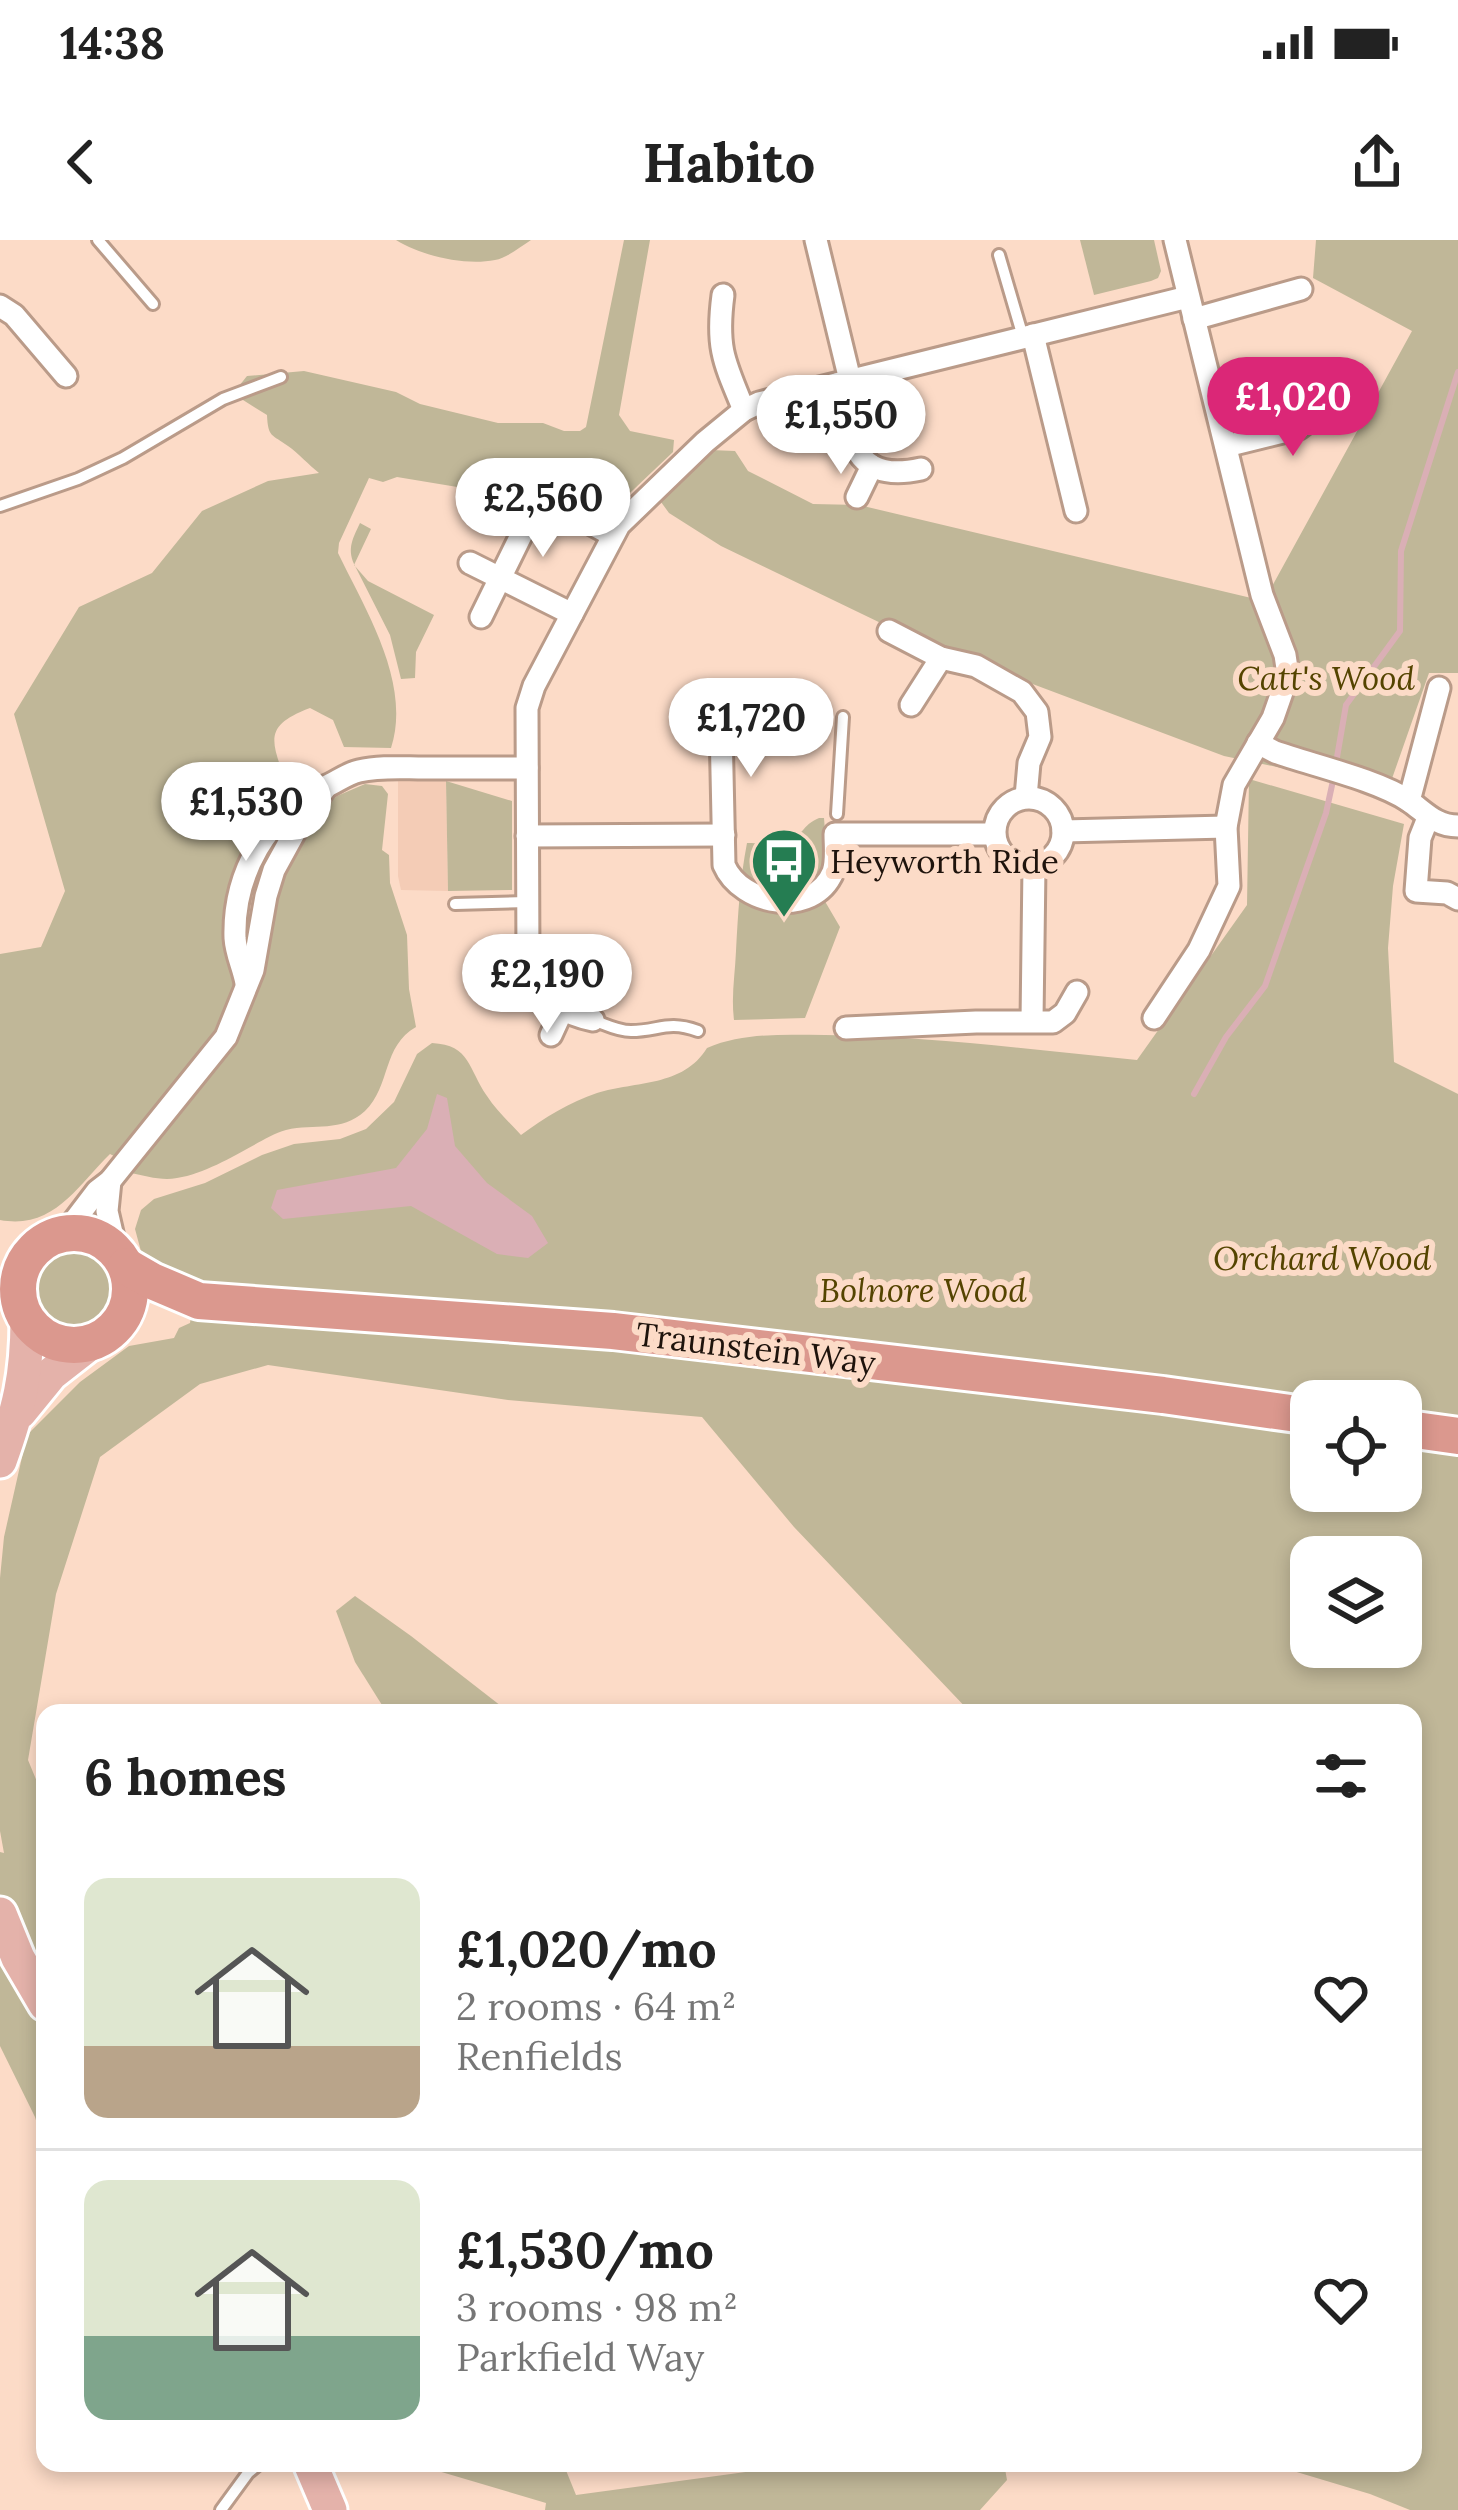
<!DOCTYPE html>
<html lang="en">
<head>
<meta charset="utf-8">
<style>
	:root { --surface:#fff; --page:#f2f2f2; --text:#222; --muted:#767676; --line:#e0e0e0; --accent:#db2777 }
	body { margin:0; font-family:Lora,serif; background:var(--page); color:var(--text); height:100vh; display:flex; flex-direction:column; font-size:45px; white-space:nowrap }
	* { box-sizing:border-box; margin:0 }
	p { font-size:39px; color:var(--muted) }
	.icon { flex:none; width:66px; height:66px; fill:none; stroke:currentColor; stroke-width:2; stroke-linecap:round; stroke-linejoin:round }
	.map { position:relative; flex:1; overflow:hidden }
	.drawer { position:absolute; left:36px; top:1464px; width:1386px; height:768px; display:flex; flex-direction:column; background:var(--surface); border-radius:24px; box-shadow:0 6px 18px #0003 }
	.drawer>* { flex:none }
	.tools { position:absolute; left:1290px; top:1140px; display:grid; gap:24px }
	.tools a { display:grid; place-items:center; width:132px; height:132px; border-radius:24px; background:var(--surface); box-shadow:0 6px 18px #0003; font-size:60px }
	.price { position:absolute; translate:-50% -102px; padding:0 27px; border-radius:42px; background:#fff; color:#222; font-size:39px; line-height:78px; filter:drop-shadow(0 3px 6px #0008) }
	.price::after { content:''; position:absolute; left:50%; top:72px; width:36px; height:27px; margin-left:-18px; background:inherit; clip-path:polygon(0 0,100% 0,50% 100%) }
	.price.active { background:var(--accent); color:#fff }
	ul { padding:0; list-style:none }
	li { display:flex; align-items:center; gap:36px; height:300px; padding:0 48px }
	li+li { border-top:3px solid var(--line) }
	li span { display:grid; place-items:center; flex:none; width:336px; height:240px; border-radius:24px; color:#555 }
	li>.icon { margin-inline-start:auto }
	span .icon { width:144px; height:144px; fill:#fffc; stroke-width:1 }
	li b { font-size:51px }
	h2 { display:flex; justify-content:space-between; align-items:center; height:144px; padding:0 48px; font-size:51px }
	.status { display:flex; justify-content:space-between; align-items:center; height:84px; padding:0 60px; background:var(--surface); direction:ltr }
	.status svg { height:33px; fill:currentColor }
	header { display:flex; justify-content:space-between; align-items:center; height:156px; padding:0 48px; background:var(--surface); font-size:54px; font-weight:700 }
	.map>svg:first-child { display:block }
</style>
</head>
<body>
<div class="status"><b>14:38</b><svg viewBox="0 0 49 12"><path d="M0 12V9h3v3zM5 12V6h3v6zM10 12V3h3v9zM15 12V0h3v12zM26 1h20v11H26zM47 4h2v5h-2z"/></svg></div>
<header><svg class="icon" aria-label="back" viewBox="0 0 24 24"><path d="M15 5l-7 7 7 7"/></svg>Habito<svg class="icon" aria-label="share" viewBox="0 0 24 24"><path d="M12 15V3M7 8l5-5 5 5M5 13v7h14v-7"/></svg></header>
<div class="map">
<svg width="1458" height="2270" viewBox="0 0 1458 2270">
	<rect width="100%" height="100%" fill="#fcdbc7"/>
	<polygon fill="#f4ccb6" points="398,541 446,541 448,651 401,650 398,636"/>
	<g fill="#c0b798" fill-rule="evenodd">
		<path d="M396 0H531C520 7 507 18 495 20 465 26 422 16 396 0Z"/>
		<path d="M624 0H650L619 175 630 191 674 200 673 212 612 270 557 256 547 262 397 237 383 242 369 238 339 303 338 313C365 369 412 443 391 508L344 507 333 480 310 468C265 485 270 499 285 539L310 529 315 542C287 556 271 572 255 598L234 755 220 790 116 917 110 914C77 946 54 990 0 980V714L41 707 65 651 14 474 79 367 152 333 202 271 268 241 319 233C309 225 298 213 288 206 272 194 268 198 267 175L243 160 239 146 247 136 304 131 396 152 420 164 498 183H543L564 191H580L586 187Z"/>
		<polygon points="1080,0 1154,0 1161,31 1158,38 1151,41 1094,55"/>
		<polygon points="1316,0 1458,0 1458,433 1429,433 1388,550 1224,516 916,400 721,306 669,273 661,262 710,210 735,211 748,231 813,264 859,265 1264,361 1412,91 1313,38"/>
		<path d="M360 283 371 289 354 325 368 341 434 375 416 412 415 438 401 439 390 395 354 324C347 308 353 298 360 283Z"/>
		<path d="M1249 539 1404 584 1393 646 1388 708 1394 822 1458 854V2270H1410L1370 2254 1267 2223H1413V1473H971L794 1287 702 1177 508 1160 268 1125 200 1144 100 1217 56 1354 28 1520 45 1561V1910L35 1877 0 1806V1612L4 1613 0 1591V1338L4 1297 27 1195 80 1142 129 1106 174 1098 179 1088 190 1083 196 1044 178 1038 142 1015 135 989 141 970 154 959 205 943 262 915 294 904 340 899 366 889 394 862 417 814 432 803C471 805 468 829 487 856 496 870 509 882 521 895 544 878 570 862 597 853 636 841 683 847 707 808 744 792 786 795 825 795 930 796 1033 810 1137 820L1247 665ZM1311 1161H1401V1251H1311ZM1311 1317H1401V1407H1311Z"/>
		<polygon points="446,541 512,561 512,650 448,651"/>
		<path d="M365 544 382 546 388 554 382 610 389 615 390 643 407 695 409 749 416 787C382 806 391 846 365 871 341 893 315 883 286 890 272 894 258 903 245 910 221 923 194 938 167 939 155 939 142 935 130 933L232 809 244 787 265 723 272 665 293 610 324 566 337 556Z"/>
		<path d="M819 578H824L826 604 821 630 823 658 840 687 805 778 734 780C731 756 735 735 736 711 738 674 740 639 747 603 761 603 780 605 792 599 804 593 804 584 819 578Z"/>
		<circle cx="74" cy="1049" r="45"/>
		<polygon points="355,1356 411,1396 510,1473 387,1473 355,1422 336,1371"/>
		<polygon points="411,2223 563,2223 576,2255 813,2223 1004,2223 1007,2240 980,2270 545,2270 546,2263"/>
	</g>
	<polygon fill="#daafb5" points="437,854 447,858 455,906 487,943 532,976 548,1003 528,1018 497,1014 411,966 283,979 271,968 277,950 396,928 427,889"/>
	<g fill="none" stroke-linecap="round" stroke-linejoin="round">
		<g stroke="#daafb5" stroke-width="6">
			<polyline points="1336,523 1346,465 1400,391 1401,311 1458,132"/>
			<polyline points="1194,854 1226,797 1265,746 1326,573 1334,536"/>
		</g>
		<g stroke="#ba9b89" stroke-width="16">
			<g id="service">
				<polyline points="98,0 153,64"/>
				<polyline points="999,15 1023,97"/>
				<polyline points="0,266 78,239 123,218 223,159 281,137"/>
				<polyline points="837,574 843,477"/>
				<polyline points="455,664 527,662"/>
				<path d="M593 780C605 784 617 791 631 791 659 791 667 780 698 791"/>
				<polyline points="221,2270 248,2233 260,2223"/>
			</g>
		</g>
		<g stroke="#ba9b89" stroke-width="27">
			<g id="minor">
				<polyline points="816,0 850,140"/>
				<path d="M723 55C716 108 724 122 744 170"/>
				<polyline points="0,66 14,75 66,136"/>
				<polyline points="1194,79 1301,49"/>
				<polyline points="1033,95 1076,271"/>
				<path d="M837 144C850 197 852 244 921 229"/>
				<polyline points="1226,206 1299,188 1307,182 1312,167 1335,159"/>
				<polyline points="857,257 872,226"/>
				<polyline points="470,323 572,374"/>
				<polyline points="481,377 536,265 551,262 612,295"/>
				<polyline points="889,391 941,418 976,426 1022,452 1037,472 1040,497 1029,523 1026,557"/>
				<polyline points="911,465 941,418"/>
				<path d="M721 486 724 625C741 665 813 679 833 632 837 621 835 605 835 594H994"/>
				<path d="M1258 503 1275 512C1312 525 1378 540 1409 561 1426 573 1436 586 1458 586"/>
				<circle cx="1029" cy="592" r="34"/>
				<polyline points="1409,561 1439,448"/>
				<polyline points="1428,578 1420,598 1416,651 1447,653 1458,659"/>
				<polyline points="1063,591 1226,587"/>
				<polyline points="527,596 724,595"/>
				<path d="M246 743C243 727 236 714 235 698 233 635 267 572 325 547 337 542 346 534 359 531 380 526 403 528 424 528 458 528 493 528 527 528"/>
				<polyline points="1154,778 1199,710 1229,646 1226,587 1234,545 1273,478 1288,435 1285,415 1262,355 1175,0"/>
				<path d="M593 780C559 773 537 757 528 722L527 468 534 446 619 285 705 202 744 170 759 163 1188 57"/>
				<polyline points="1032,781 1034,626"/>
				<polyline points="846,788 976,782 1053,782 1065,773 1077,752"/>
				<polyline points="551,795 562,771"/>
				<polyline points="110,941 107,971 116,1010"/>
				<polyline points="65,993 97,951 110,941 226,797 253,730 266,656 274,630 297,588 326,547"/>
			</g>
		</g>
		<g stroke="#fff" stroke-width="39">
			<g id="primary">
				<polyline points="20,1172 51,1134 92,1102"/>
				<path d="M0 1221C19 1168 27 1136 27 1079"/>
				<polyline points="0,1674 18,1718 45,1764"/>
				<polyline points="310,2223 330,2270"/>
			</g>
		</g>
		<g stroke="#fff" stroke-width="42">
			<g id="trunk">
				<circle cx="74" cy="1049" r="56"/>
				<polyline points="126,1026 152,1041 199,1061 613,1091 1163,1155 1311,1176"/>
				<polyline points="1401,1188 1458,1196"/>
			</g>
		</g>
		<use href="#service" stroke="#fff" stroke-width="10"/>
		<use href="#minor" stroke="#fff" stroke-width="21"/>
		<use href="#primary" stroke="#e4b2aa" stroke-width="33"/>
		<use href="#trunk" stroke="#db988e" stroke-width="36"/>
	</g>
	<defs>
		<g id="bus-pin" transform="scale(3.45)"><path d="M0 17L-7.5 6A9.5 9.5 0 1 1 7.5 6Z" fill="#257d52" stroke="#fcdbc7"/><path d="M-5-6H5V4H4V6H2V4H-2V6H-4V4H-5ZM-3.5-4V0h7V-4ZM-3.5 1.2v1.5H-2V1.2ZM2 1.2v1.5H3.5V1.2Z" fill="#fff"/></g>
	</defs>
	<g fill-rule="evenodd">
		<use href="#bus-pin" x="784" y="621"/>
	</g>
	<g text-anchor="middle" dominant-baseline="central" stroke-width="12" stroke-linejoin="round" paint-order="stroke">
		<g font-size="33" font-style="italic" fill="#544400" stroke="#fcdbc7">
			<text x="1326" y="438">Catt's Wood</text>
			<text x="1322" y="1018">Orchard Wood</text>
			<text x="923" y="1050">Bolnore Wood</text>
		</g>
		<g font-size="33" fill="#1e130c" stroke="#fcdbc7" text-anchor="start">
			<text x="830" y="621">Heyworth Ride</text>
		</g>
		<g font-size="33" fill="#1e130c" stroke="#fcdbc7">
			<text transform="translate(756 1108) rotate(7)">Traunstein Way</text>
		</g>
	</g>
</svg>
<div class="tools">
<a><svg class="icon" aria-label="locate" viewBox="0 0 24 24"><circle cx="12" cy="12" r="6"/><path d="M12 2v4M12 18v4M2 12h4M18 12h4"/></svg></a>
<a><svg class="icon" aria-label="layers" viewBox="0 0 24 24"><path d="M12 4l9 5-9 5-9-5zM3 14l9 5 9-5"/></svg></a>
</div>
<b class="price active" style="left:1293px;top:219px">£1,020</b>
<b class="price" style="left:841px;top:237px">£1,550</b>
<b class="price" style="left:543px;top:320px">£2,560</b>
<b class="price" style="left:751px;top:540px">£1,720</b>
<b class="price" style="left:246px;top:624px">£1,530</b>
<b class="price" style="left:547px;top:796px">£2,190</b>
<section class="drawer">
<h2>6 homes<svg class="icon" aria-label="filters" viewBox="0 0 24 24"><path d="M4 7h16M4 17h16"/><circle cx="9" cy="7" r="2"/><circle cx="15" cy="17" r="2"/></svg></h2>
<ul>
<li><span style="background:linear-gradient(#dfe7d0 70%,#b9a48a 0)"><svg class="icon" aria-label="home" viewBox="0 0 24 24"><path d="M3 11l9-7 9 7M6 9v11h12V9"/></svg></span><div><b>£1,020/mo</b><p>2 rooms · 64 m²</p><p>Renfields</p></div><svg class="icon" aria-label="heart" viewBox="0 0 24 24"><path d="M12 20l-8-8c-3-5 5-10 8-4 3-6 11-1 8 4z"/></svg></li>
<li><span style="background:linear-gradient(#dfe7d0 65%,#7fa58c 0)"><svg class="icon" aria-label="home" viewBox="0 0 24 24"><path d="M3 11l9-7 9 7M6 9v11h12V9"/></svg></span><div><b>£1,530/mo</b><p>3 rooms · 98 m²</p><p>Parkfield Way</p></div><svg class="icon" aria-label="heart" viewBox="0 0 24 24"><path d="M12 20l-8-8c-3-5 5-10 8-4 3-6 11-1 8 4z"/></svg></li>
</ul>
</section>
</div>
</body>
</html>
